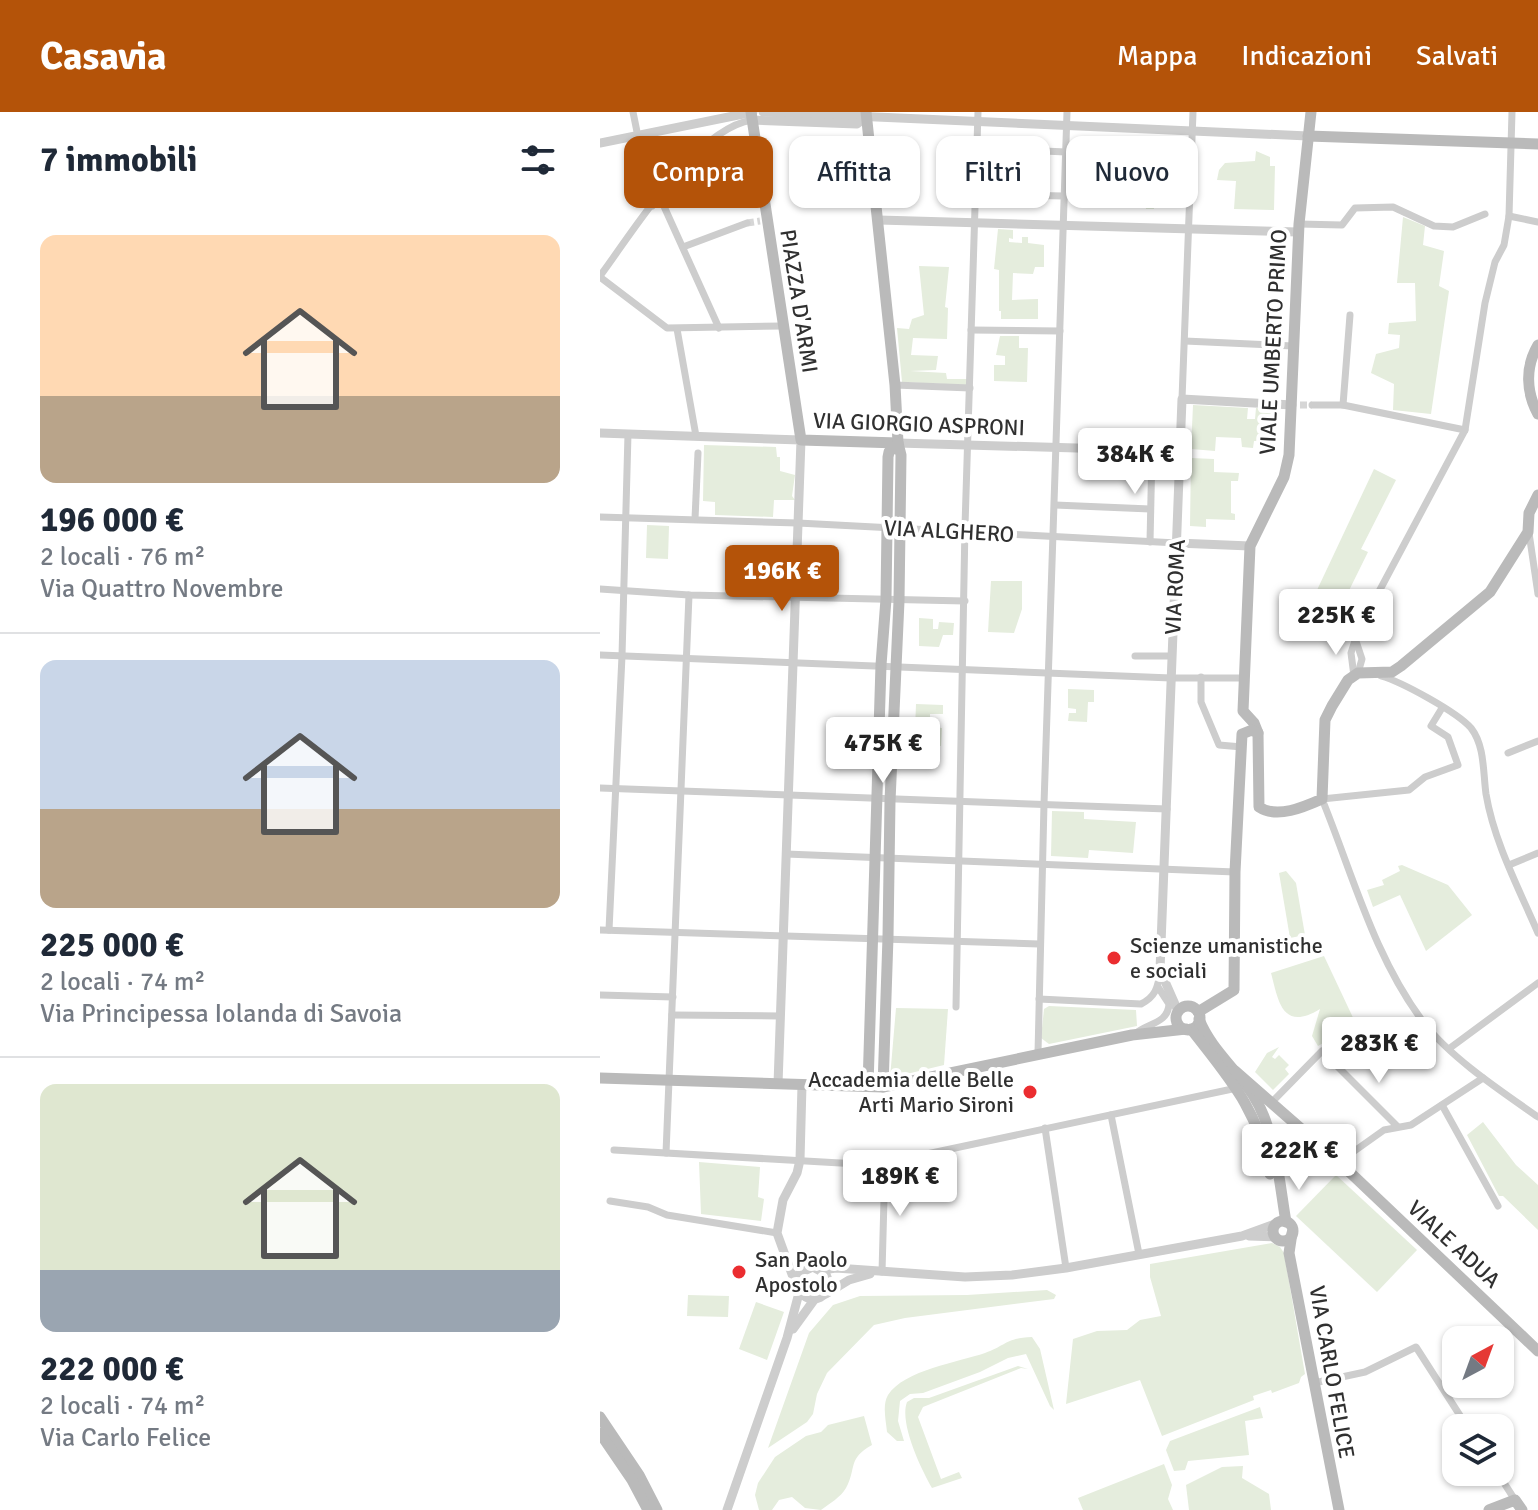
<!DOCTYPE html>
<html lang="it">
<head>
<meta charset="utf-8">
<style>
	:root { --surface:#fff; --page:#f2f2f3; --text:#1f2937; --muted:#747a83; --line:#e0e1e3; --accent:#b45309 }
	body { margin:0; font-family:Signika,sans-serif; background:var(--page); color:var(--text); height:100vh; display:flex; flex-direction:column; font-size:30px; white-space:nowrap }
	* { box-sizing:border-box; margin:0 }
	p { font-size:26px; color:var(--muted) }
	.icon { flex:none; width:44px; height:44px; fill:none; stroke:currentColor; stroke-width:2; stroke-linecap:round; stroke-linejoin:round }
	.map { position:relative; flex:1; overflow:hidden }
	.panel { display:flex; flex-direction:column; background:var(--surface); width:600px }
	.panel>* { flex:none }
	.top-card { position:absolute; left:24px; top:24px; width:760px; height:72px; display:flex; gap:16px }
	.needle { width:52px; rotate:41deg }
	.tools { position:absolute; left:842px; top:1214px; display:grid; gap:16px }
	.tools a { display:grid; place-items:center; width:72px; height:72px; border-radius:16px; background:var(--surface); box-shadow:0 2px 6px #0004; font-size:40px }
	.price { position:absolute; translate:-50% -68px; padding:0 18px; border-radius:8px; background:#fff; color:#222; font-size:26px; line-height:52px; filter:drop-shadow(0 2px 4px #0008) }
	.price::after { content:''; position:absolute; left:50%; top:48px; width:24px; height:18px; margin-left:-12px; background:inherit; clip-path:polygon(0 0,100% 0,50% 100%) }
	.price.active { background:var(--accent); color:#fff }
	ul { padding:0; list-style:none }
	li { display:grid; align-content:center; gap:16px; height:424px; padding:0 40px }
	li+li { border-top:2px solid var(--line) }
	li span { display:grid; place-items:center; height:248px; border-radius:16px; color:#555 }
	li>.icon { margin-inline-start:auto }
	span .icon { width:144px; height:144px; fill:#fffc; stroke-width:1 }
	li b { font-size:34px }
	h2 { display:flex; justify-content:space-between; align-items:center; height:96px; padding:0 40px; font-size:34px }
	.tag { padding:0 28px; border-radius:16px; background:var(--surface); box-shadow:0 2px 6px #0004; font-size:28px; line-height:72px }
	.tag.active { background:var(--accent); color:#fff }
	header { display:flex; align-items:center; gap:48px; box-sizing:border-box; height:112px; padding:0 40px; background:var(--accent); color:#fff }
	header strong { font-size:38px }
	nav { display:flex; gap:44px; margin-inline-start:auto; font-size:28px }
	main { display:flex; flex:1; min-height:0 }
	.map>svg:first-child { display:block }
</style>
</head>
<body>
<header>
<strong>Casavia</strong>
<nav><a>Mappa</a><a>Indicazioni</a><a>Salvati</a></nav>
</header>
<main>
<section class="panel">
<h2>7 immobili<svg class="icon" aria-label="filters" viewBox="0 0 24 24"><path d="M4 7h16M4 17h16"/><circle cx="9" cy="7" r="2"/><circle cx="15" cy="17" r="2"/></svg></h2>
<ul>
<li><span style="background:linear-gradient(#ffd9b3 65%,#b9a48a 0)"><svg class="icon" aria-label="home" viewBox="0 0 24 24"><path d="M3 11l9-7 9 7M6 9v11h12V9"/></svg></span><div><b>196 000 €</b><p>2 locali · 76 m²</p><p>Via Quattro Novembre</p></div></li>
<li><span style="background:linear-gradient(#c9d6e8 60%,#b9a48a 0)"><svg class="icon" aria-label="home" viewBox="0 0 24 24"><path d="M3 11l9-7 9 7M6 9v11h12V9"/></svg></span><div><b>225 000 €</b><p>2 locali · 74 m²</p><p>Via Principessa Iolanda di Savoia</p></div></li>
<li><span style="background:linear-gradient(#dfe7d0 75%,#9aa5b1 0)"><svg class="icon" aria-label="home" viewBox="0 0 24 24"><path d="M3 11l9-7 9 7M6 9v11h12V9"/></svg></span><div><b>222 000 €</b><p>2 locali · 74 m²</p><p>Via Carlo Felice</p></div></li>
</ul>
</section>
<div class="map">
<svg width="938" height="1398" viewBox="0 0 938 1398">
	<rect width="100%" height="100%" fill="#fff"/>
	<g fill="#e5eddd">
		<polygon points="504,35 514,35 514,46 523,44 523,35 537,36 537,44 550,45 551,37 556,37 556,46 566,49 565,60 560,60 563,63 562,88 554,88 554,97 546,97 545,88 512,87 511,95 487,90 489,81 484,80 485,74 490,74 491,63 498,63 499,42 504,41"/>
		<polygon points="656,39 670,45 670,54 675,54 674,98 634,97 636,69 617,68 619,58 625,51 655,49"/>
		<polygon points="803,105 825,114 823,133 844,139 839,174 849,179 831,302 793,298 794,272 771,261 776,242 799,236 800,223 788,222 789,211 816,209 815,171 797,171"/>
		<polygon points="398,117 413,118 413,127 409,126 409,130 422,131 422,125 428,125 428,131 444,133 444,155 435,155 433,162 413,161 412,188 438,187 438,207 401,207 401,199 399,199 399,158 394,157"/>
		<polygon points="319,154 349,155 345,195 348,196 347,227 313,226 311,243 338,244 336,258 310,259 346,261 347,267 367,267 367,273 302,270 297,216 309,217 312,207 324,203"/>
		<polygon points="400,224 419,224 419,236 428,236 427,270 394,269 394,253 405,253 405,244 396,243"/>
		<polygon points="593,293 648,296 647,307 655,307 656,296 671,297 670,329 654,329 653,336 642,335 641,326 616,325 615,339 591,337"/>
		<polygon points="104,333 176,335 177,345 180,345 180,359 195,363 192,384 195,388 174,388 173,405 115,403 115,390 103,389"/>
		<polygon points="591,346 614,347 614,360 639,361 638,369 631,369 631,401 635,402 635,408 606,407 606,415 590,414"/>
		<polygon points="774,357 796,368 761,437 768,440 726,525 702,510"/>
		<polygon points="47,413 69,414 68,447 46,446"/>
		<polygon points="391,469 422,469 422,497 414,521 388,520"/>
		<polygon points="319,506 333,507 333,517 338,517 339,510 354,511 353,523 343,523 339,535 319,534"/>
		<polygon points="468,577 494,578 494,590 488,590 487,610 468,609 469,601 476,601 476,597 468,596"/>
		<polygon points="316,592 343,593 343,602 330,602 330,615 342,616 341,634 328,633 327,618 315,618"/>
		<polygon points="452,699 484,700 484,707 536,710 533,741 489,738 488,746 451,744"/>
		<polygon points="802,753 848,773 872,803 826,839 800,783 773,795 767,778 784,773 782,768 800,759 798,754"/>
		<polygon points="686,759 696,771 705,823 690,826 679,761"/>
		<path d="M724 844 756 912 718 934 712 924 720 897C681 921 678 886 671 861Z"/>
		<polygon points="449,894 536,898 537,914 449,932 441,926 444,897"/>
		<polygon points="296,896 348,897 344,953 290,966"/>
		<polygon points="679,935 672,945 675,947 679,943 689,953 685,957 689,962 673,978 655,960 667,941"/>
		<polygon points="883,1010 916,1053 938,1073 938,1118 903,1084 899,1084 867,1023"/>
		<polygon points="99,1050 160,1055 158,1085 164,1087 161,1109 101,1102"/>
		<polygon points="736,1063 817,1138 777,1180 696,1104"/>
		<polygon points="672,1131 680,1135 684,1141 705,1262 701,1265 699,1271 672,1281 671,1278 653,1284 654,1288 562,1324 540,1268 466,1292 473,1227 497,1219 527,1218 540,1208 561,1204 550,1165 550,1152"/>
		<polygon points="447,1178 456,1183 454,1187 305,1206 274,1213 227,1261 217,1282 213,1302 207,1310 168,1336 209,1221 233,1193 260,1184 367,1183"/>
		<polygon points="88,1183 129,1184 128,1205 87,1204"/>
		<polygon points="156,1190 184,1200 167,1248 139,1237"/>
		<path d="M432 1225 440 1237 454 1298 450 1294 426 1242 408 1246 380 1260 323 1281 310 1282 300 1289 298 1309 304 1329H297L287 1320C286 1309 282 1293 288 1283 304 1258 359 1250 385 1241 407 1233 406 1226 432 1225Z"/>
		<path d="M418 1254 428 1257 421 1256 323 1295 318 1305 341 1367 359 1360 362 1366 332 1376C321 1357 299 1311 307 1290L314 1286H329Z"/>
		<polygon points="660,1295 663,1306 645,1309 649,1343 588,1349 585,1358 574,1359 566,1338 570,1329"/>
		<path d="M264 1304 272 1333C247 1347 257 1356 246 1376 241 1385 229 1392 221 1398L205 1396 192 1385 179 1388 172 1398H159L155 1383 158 1371 175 1345 206 1324 221 1320 228 1313Z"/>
		<polygon points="564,1352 572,1373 568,1387 573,1398 483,1398 478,1386"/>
		<polygon points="643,1354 642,1366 669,1382 671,1398 589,1398 586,1373 622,1355"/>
	</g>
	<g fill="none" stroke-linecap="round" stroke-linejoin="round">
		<g stroke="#d6d6d6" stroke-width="7" stroke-dasharray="7 3.5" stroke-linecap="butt">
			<polyline points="147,111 160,109"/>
			<polyline points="700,293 712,293"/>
		</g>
		<g stroke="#cdcdcd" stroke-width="7">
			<polyline points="33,0 52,94"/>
			<polyline points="377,36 466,40"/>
			<polyline points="374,82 464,84"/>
			<polyline points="58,86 62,90 119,216"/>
			<polyline points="909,104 938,110"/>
			<polyline points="699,112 742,113 755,96 793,95 834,114 853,115 885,102"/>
			<polyline points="83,135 147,111"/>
			<path d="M0 164C33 120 95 17 152 8"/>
			<polyline points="0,165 67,216 182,214"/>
			<polyline points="77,217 96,324"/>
			<polyline points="371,218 460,219"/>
			<polyline points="585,229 694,234"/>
			<polyline points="295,273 370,276"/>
			<polyline points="582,287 593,0"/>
			<polyline points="712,293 743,293 865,318"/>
			<polyline points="743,293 750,203"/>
			<polyline points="455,393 550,397"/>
			<polyline points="0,405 198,411 577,431"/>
			<polyline points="95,407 98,341"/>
			<polyline points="929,421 938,482"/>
			<polyline points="550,430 552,339"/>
			<polyline points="0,477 89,483 365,489"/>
			<polyline points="756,529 762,547 758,561"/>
			<polyline points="0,543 571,566 644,566"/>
			<polyline points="535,544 572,544"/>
			<polyline points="754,564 751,541 758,519 865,318 885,191 895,150 904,133 909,104 912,0"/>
			<path d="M781 564C802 570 857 600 871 616 885 634 883 661 886 682 894 730 919 777 938 821"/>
			<polyline points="601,565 601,590 619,633 642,635"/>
			<path d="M842 596 831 614 848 625 858 653 825 665 809 678 722 687C753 763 774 845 824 911 851 946 901 979 938 1005"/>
			<polyline points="908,641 938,629"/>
			<polyline points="0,676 567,697"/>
			<polyline points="186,742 635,760"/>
			<polyline points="909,753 938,741"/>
			<polyline points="0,818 439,832"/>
			<polyline points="9,818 22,544 28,322"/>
			<polyline points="0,883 73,885"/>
			<path d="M439 887 541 892C555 885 558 876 560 860"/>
			<polyline points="356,895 365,414 378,0"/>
			<polyline points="72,903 180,904"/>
			<path d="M535 922C547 911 568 912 569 892L558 875"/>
			<polyline points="850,936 938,871"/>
			<polyline points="438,941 444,692 467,0"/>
			<polyline points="739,954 826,913"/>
			<polyline points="672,990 722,939 797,1014"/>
			<polyline points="842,993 898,1094"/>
			<polyline points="511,1003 539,1142"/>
			<polyline points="445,1016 466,1156"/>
			<polyline points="14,1038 275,1053 637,976"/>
			<polyline points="66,1041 89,483"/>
			<polyline points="739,1050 784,1018 811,1013 883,966"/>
			<polyline points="10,1089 48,1095 67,1103 177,1121"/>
			<polyline points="282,1160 285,1051"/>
			<polyline points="714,1271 765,1260 816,1235 868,1316"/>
			<polyline points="897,1360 915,1388"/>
		</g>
		<g stroke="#cdcdcd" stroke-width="9">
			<polyline points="163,0 708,24"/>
			<polyline points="152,8 257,12 267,4"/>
			<polyline points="0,31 153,0"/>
			<polyline points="279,108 698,120"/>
			<polyline points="0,321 201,328 178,972"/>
			<polyline points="298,331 580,339"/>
			<polyline points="577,431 650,434"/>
			<polyline points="578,899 560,858 582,287 692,293"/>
			<polyline points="649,1124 676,1125"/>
			<polyline points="222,1158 236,1156 365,1165 412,1163 466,1156 642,1124 675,1112"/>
			<path d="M196 1171 200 1161 213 1155 226 1162C236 1184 210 1198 197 1176L177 1121 183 1088 197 1061 200 1048 202 973"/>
			<polyline points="226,1182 249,1168 270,1162"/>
			<polyline points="193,1217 214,1188"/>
			<polyline points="127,1398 187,1226 199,1181"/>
		</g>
		<g stroke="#bababa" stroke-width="11">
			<polyline points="151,0 201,328 298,331"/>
			<polyline points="266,0 295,273 298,331 301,343 299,489 290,689 288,825 283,975"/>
			<path d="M711 0 699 112 689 343 684 365 650 434 643 599 654 611 658 621 659 695C677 707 704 695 722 687L725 608 732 594 748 568 758 561 792 560 801 554 890 480 928 420 929 401 938 383"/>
			<polyline points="708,24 938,32"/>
			<path d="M938 233C925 255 926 280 938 302"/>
			<circle cx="588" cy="906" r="12"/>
			<polyline points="598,900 634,878 635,760 642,622 652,618 658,621"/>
			<path d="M599 907C610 936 636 957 653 983 676 1019 679 1069 686 1110"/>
			<path d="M591 917C629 966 659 998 670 1062"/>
			<polyline points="635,959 739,1050 938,1239"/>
			<polyline points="0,966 283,975 532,923 586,917"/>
			<polyline points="268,974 281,553 286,487 288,345 289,340 298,331"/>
			<circle cx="683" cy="1119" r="10"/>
			<polyline points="692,1121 689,1141 739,1398"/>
			<polyline points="0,1305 39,1363 57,1398"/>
			<polyline points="0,1321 32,1368 48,1398"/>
			<polyline points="889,1398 915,1388 922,1398"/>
		</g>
	</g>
	<g fill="#eb2d30" stroke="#fff" stroke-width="3">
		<circle cx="514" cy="846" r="8"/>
		<circle cx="430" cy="980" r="8"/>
		<circle cx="139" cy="1160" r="8"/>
	</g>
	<g text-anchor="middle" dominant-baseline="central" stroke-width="8" stroke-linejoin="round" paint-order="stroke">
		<g font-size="22" fill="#303030" stroke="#fff">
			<text transform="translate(199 189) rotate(81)">PIAZZA D'ARMI</text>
			<text transform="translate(673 230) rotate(-87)">VIALE UMBERTO PRIMO</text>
			<text transform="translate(319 312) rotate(2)">VIA GIORGIO ASPRONI</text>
			<text transform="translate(349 419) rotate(3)">VIA ALGHERO</text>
			<text transform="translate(575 475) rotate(-87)">VIA ROMA</text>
			<text transform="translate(854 1132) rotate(43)">VIALE ADUA</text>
			<text transform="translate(732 1260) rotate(80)">VIA CARLO FELICE</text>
		</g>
		<g font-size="22" fill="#303030" stroke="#fff" text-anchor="start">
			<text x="530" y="833">Scienze umanistiche<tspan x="530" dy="25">e sociali</tspan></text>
			<text x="414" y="967" text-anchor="end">Accademia delle Belle<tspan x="414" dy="25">Arti Mario Sironi</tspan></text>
			<text x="155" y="1147">San Paolo<tspan x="155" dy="25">Apostolo</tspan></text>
		</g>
	</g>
</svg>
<div class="tools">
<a><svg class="needle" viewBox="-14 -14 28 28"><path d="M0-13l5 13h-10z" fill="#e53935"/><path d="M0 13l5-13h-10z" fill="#747a83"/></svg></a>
<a><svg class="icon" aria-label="layers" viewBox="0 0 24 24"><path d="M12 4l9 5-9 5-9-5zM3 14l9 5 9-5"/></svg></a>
</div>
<b class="price" style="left:535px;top:384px">384K €</b>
<b class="price active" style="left:182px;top:501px">196K €</b>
<b class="price" style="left:736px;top:545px">225K €</b>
<b class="price" style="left:283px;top:673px">475K €</b>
<b class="price" style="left:779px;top:973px">283K €</b>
<b class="price" style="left:699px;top:1080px">222K €</b>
<b class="price" style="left:300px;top:1106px">189K €</b>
<div class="top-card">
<a class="tag active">Compra</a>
<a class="tag">Affitta</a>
<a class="tag">Filtri</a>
<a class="tag">Nuovo</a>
</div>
</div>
</main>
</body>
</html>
